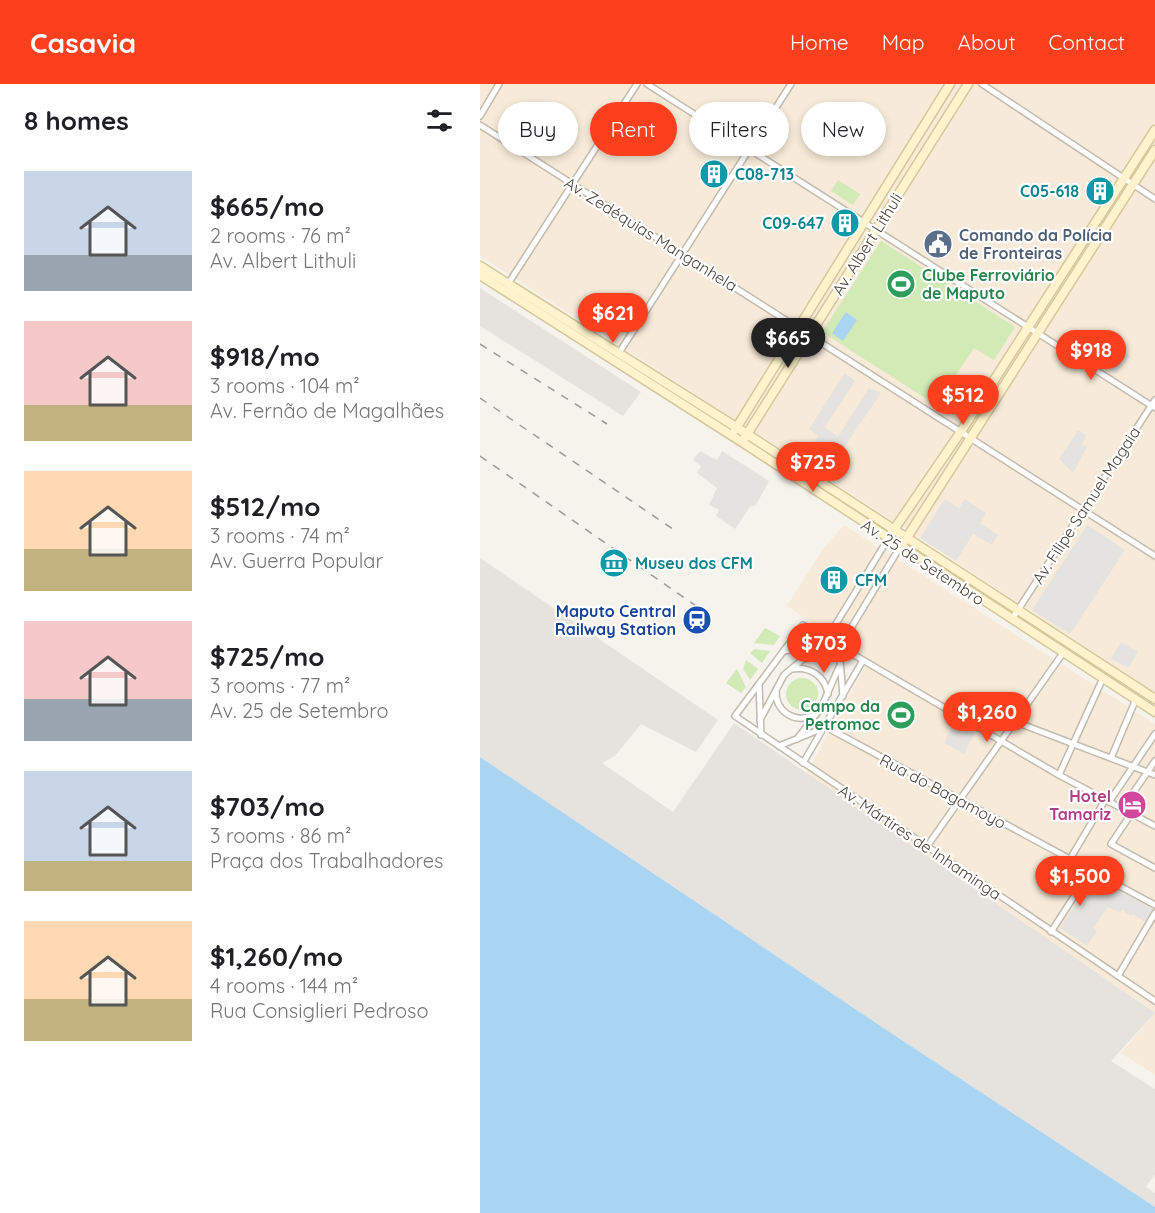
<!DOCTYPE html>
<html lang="en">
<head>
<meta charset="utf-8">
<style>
	:root { --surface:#fff; --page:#f2f2f2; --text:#202124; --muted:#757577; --accent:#fc3f1d }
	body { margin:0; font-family:Quicksand,sans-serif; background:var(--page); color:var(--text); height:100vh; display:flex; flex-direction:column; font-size:22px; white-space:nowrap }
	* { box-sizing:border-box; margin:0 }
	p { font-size:20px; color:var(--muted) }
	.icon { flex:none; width:33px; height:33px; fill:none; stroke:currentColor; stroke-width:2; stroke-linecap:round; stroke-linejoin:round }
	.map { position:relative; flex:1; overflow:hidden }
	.panel { display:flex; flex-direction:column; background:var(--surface); width:480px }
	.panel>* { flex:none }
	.top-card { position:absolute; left:18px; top:18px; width:567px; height:54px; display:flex; gap:12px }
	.price { position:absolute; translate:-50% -51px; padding:0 14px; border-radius:21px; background:var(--accent); color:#fff; font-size:20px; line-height:39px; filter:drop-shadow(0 2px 3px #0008) }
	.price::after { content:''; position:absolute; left:50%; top:36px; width:18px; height:14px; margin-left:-9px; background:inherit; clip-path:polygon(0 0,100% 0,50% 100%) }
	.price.selected { background:#222; color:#fff }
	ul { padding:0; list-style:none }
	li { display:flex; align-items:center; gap:18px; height:150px; padding:0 24px }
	li span { display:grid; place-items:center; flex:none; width:168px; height:120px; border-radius:0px; color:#555 }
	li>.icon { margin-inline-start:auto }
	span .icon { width:72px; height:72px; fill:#fffc; stroke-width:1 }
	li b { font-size:26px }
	h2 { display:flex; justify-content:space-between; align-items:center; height:72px; padding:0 24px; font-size:26px }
	.pill { padding:0 21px; border-radius:27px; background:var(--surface); box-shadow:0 3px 9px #0003; font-size:21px; line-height:54px }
	.pill.selected { background:var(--accent); color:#fff }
	header { display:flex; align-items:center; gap:36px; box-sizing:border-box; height:84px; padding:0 30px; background:var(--accent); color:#fff }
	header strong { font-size:28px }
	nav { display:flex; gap:33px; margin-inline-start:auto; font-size:21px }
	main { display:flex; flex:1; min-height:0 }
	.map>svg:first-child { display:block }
</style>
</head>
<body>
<header>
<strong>Casavia</strong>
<nav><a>Home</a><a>Map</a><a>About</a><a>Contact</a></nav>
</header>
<main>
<section class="panel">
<h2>8 homes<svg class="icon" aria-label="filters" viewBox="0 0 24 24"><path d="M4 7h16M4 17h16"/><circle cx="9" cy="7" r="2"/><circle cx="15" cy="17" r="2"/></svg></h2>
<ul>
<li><span style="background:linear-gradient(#c9d6e8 70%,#9aa5b1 0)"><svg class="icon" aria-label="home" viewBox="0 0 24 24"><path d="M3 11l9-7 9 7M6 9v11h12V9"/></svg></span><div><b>$665/mo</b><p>2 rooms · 76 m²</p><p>Av. Albert Lithuli</p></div></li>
<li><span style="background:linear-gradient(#f6c9c9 70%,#c2b280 0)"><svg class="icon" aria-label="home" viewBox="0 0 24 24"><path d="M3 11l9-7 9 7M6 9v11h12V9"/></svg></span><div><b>$918/mo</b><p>3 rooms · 104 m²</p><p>Av. Fernão de Magalhães</p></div></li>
<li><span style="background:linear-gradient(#ffd9b3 65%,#c2b280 0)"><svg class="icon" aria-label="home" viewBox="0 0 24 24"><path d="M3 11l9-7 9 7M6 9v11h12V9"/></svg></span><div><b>$512/mo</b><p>3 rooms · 74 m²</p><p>Av. Guerra Popular</p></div></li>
<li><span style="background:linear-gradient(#f6c9c9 65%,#9aa5b1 0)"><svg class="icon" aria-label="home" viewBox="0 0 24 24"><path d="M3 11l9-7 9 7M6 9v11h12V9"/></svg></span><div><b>$725/mo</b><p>3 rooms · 77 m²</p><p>Av. 25 de Setembro</p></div></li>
<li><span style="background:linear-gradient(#c9d6e8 75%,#c2b280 0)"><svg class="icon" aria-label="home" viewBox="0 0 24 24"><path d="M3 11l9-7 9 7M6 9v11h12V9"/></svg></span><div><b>$703/mo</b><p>3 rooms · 86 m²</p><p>Praça dos Trabalhadores</p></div></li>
<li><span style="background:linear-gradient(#ffd9b3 65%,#c2b280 0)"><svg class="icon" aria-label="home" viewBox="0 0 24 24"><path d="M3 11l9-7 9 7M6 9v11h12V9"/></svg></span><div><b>$1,260/mo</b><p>4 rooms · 144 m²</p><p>Rua Consiglieri Pedroso</p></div></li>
</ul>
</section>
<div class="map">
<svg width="675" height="1129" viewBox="0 0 675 1129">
	<rect width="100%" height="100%" fill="#f6f3ec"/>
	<g fill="#f7ead8">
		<polygon points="0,0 675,0 675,609 440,454 0,172"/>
		<polygon points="364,441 675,640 675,991 641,969 675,929 326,690 388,577 307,522 343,465"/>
	</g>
	<g fill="#e6e2dd">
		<polygon points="0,204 161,308 143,332 0,242"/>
		<polygon points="0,474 238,636 216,668 161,640 135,672 122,679 193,728 254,639 675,929 631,977 675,1005 675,1090 666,1103 675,1109 675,1123 405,945 0,673"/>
	</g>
	<g fill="#d2eab5">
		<polygon points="358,96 380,110 373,121 351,107"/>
		<polygon points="401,157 535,243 514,276 494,264 456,321 342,248"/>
		<polygon points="285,544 300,552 294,561 274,559"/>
		<polygon points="275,565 290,567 282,579 270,569"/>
		<polygon points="266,576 278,585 270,596 263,585"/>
		<polygon points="257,585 266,603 261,609 246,599"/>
		<circle cx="322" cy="610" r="16"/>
		<polygon points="423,616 434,623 420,646 409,639"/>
	</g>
	<g fill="#e5e3e0">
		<polygon points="638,265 650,272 636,290 628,284"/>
		<polygon points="365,289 375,297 345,343 358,353 389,304 401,309 347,388 323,373 339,352 329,345"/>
		<polygon points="598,346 606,351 602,360 607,363 593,389 579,375"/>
		<polygon points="220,367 237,376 242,367 289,397 276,421 270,423 255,445 236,432 239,426 229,421 237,404 217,389 221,382 213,376"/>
		<polygon points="465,415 479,424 485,415 506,429 500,439 518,451 512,461 493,450 476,477 440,454"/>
		<polygon points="607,441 645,466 590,550 552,526"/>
		<polygon points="641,558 658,568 648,584 631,575"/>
		<polygon points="475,638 495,648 484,670 464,659"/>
		<polygon points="615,790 673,825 665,838 653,830 652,832 642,826 640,829 628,823 613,844 617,847 607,862 580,844"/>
	</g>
	<g fill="#a9d4f2">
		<polygon points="366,228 377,236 363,257 352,249"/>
		<polygon points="0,673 405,945 675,1123 675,1129 0,1129"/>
	</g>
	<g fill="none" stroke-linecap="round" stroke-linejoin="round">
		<g stroke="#c2bbae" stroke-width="8">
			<g id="street">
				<polyline points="167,0 675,324"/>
				<polyline points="502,0 675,115"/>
				<polyline points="0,32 19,0"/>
				<polyline points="0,41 675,472"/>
				<polyline points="28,200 157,0"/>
				<polyline points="139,269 311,0"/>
				<polyline points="532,535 675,316"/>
				<polyline points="304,567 338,562"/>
				<path d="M312 585C330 582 345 592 348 610"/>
				<polyline points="279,601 281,651"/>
				<path d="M296 606C295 628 315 640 334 631"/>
				<polyline points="363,612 359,564 420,463"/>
				<polyline points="280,636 304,591 346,556 408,455"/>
				<polyline points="536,638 675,691"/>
				<polyline points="317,655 341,624 359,583"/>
				<polyline points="299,662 346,643 675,821"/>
				<polyline points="631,674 656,615"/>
				<polyline points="323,679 382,578"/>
				<polyline points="579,691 623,594"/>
				<polyline points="629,718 675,650"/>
				<polyline points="642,725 675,677"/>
				<polyline points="651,730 631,760 675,784"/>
				<polyline points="675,742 579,691 323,541 255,632 675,917"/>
				<polyline points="448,761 583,569"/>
				<polyline points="590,775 625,716"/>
				<polyline points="571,848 611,786"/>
				<polyline points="638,892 675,829"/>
			</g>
		</g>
		<g stroke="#d6c79b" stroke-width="11">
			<g id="secondary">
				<polyline points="0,182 267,350 675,615"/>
				<polyline points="0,191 262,358 675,628"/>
				<polyline points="255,346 470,0"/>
				<polyline points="264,355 488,0"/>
				<polyline points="411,450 480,349 675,46"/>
				<polyline points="424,458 675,66"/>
			</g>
		</g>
		<use href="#street" stroke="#fff" stroke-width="5"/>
		<use href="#secondary" stroke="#fff3cd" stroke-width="8"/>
		<g stroke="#9a9a9a" stroke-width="1.5" stroke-dasharray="8 8" stroke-linecap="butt">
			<polyline points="0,260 127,340"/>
			<polyline points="0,314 197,448"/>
			<polyline points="0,372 232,533"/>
		</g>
	</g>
	<defs>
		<g id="building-disc" transform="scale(1.5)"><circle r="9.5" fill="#0f9aa8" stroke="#fff"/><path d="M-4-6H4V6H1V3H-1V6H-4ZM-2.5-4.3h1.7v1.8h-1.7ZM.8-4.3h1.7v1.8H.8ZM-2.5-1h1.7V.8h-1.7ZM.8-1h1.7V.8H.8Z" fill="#fff"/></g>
		<g id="civic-disc" transform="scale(1.5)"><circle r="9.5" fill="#5c6f8a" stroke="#fff"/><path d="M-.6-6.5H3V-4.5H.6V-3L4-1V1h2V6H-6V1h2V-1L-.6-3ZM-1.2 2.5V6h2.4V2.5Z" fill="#fff"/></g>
		<g id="stadium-disc" transform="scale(1.5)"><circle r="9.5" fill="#2e9e5b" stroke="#fff"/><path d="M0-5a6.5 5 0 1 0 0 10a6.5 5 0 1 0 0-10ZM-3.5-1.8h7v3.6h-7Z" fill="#fff"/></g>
		<g id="museum-disc" transform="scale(1.5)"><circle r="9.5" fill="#0f9aa8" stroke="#fff"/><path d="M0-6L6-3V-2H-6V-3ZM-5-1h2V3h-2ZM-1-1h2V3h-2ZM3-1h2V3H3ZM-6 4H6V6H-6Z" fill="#fff"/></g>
		<g id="station-disc" transform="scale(1.5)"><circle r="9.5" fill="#1a4fb4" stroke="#fff"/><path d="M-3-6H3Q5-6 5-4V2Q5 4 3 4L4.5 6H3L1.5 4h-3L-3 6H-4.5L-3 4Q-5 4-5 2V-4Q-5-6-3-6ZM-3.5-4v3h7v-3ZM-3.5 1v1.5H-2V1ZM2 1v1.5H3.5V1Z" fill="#fff"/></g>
		<g id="hotel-disc" transform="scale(1.5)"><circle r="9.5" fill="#d1479c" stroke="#fff"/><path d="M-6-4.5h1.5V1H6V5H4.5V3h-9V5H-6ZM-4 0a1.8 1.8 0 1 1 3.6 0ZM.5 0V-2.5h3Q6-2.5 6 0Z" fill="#fff"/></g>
	</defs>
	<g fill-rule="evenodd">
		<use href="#building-disc" x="234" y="90"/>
		<use href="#building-disc" x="620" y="107"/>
		<use href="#building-disc" x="365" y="139"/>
		<use href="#civic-disc" x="458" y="160"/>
		<use href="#stadium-disc" x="421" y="200"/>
		<use href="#museum-disc" x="134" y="479"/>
		<use href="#building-disc" x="354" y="496"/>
		<use href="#station-disc" x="217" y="536"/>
		<use href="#stadium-disc" x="421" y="631"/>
		<use href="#hotel-disc" x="652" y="721"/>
	</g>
	<g text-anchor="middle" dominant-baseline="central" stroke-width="4.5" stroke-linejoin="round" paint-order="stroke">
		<g font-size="16" font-weight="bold" fill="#0d838f" stroke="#fff" text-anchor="start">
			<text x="255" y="90">C08-713</text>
			<text x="599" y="107" text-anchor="end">C05-618</text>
			<text x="344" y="139" text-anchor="end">C09-647</text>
			<text x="155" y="479">Museu dos CFM</text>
			<text x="375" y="496">CFM</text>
		</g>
		<g font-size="16" fill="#4b4439" stroke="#fff">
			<text transform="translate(171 150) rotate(32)">Av. Zedéquias Manganhela</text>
			<text transform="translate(387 160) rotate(-58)">Av. Albert Lithuli</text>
			<text transform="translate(606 421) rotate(-57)">Av. Filipe Samuel Magaia</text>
			<text transform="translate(443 478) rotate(33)">Av. 25 de Setembro</text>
			<text transform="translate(463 707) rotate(28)">Rua do Bagamoyo</text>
			<text transform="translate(440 758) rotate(34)">Av. Mártires de Inhaminga</text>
		</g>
		<g font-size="16" font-weight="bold" fill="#4e5e75" stroke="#fff" text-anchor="start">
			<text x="479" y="151">Comando da Polícia<tspan x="479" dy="18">de Fronteiras</tspan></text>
		</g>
		<g font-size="16" font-weight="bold" fill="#27864d" stroke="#fff" text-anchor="start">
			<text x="442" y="191">Clube Ferroviário<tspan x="442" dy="18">de Maputo</tspan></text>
			<text x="400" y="622" text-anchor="end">Campo da<tspan x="400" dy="18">Petromoc</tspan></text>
		</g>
		<g font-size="16" font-weight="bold" fill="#164399" stroke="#fff" text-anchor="end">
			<text x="196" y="527">Maputo Central<tspan x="196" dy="18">Railway Station</tspan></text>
		</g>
		<g font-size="16" font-weight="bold" fill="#b23c85" stroke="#fff" text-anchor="end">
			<text x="631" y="712">Hotel<tspan x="631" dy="18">Tamariz</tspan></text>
		</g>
	</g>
</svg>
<b class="price" style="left:133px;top:260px">$621</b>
<b class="price selected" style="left:308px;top:285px">$665</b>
<b class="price" style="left:611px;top:297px">$918</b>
<b class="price" style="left:483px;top:342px">$512</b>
<b class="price" style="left:333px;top:409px">$725</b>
<b class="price" style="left:344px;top:590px">$703</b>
<b class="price" style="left:507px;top:659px">$1,260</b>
<b class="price" style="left:600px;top:823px">$1,500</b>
<div class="top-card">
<a class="pill">Buy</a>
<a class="pill selected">Rent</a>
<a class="pill">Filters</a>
<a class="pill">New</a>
</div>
</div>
</main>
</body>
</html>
